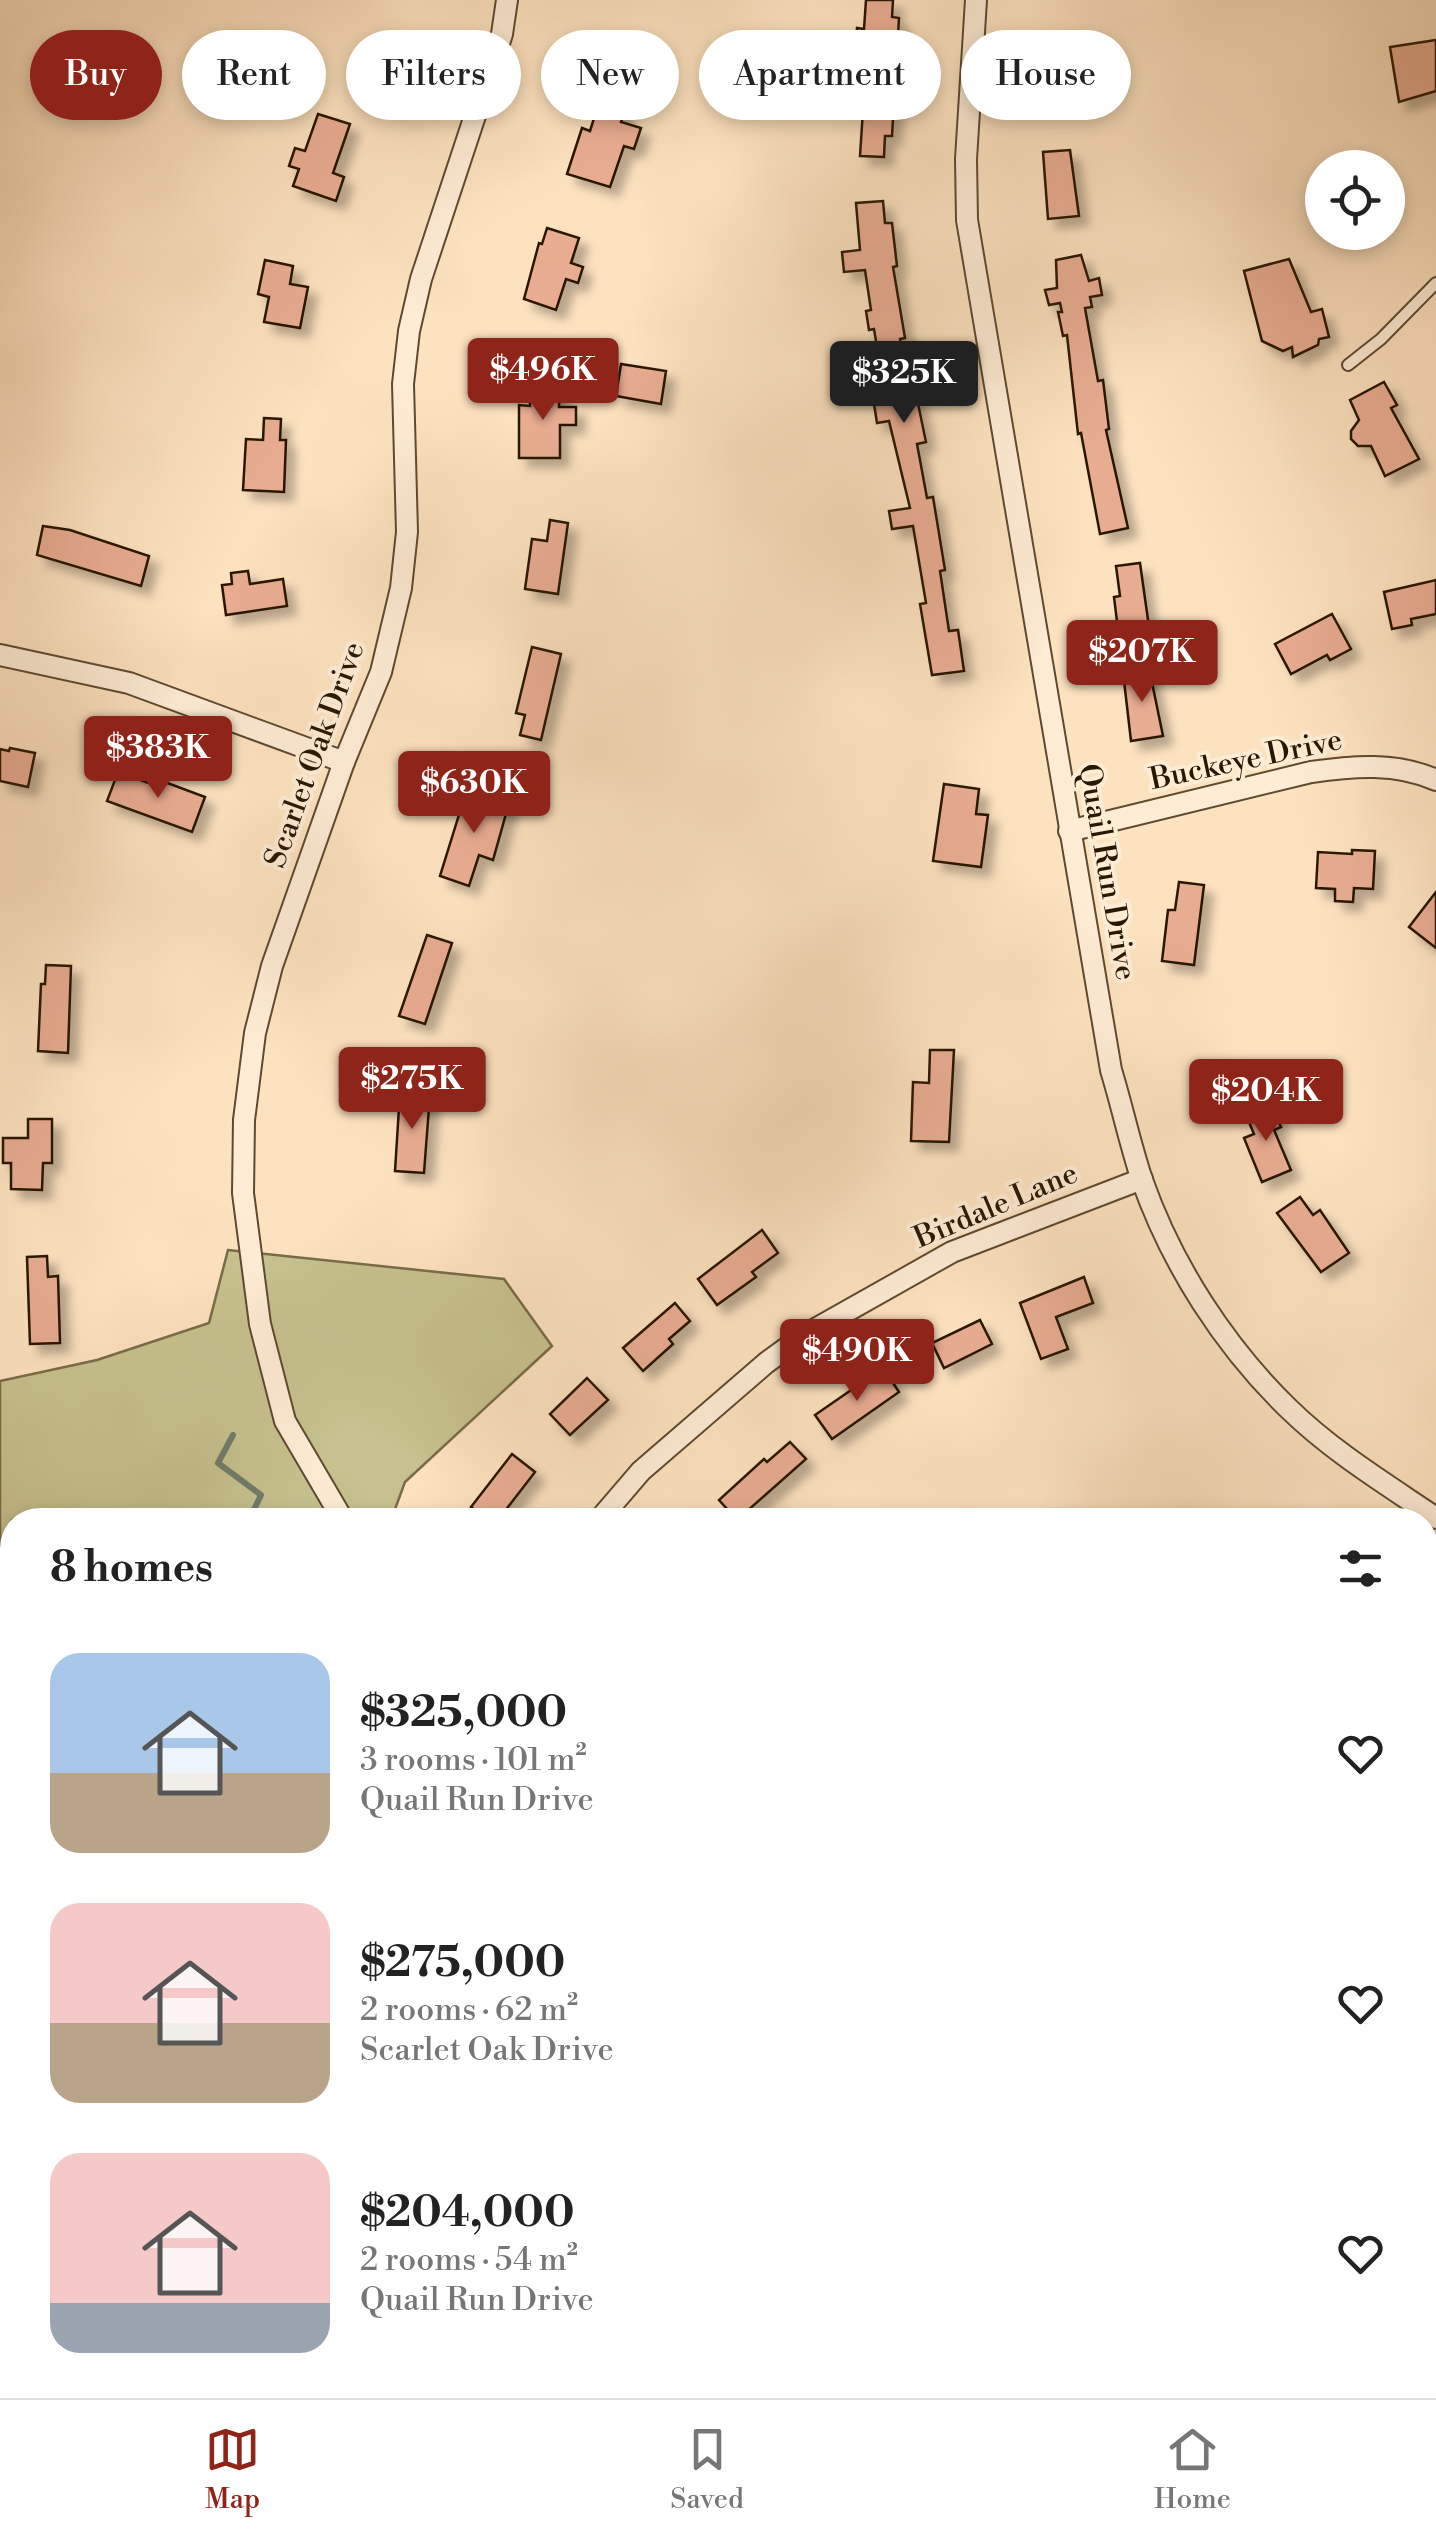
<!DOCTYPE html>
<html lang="en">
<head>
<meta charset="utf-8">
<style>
	:root { --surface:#fff; --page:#f6f6f6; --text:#222; --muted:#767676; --line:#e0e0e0; --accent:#8f2418 }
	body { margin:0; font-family:"Libre Bodoni",serif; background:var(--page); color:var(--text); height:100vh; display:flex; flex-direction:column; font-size:38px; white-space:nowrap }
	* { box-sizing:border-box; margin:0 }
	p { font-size:32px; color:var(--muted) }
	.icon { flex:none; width:55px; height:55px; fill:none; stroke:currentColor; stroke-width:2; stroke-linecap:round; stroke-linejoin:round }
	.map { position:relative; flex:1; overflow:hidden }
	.panel { position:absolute; left:0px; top:1508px; width:1438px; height:892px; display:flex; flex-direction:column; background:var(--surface); border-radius:40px 40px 0 0; box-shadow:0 5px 15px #0003 }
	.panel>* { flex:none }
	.banner { position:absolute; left:30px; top:30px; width:1378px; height:90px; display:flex; gap:20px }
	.buttons { position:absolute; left:1305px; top:150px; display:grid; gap:20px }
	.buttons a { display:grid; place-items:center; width:100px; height:100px; border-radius:50%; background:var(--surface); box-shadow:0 5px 15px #0003; font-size:50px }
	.price { position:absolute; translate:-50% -85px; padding:0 22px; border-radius:10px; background:var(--accent); color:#fff; font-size:32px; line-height:65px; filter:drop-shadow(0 2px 5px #0008) }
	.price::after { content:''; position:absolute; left:50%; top:60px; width:30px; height:22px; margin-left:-15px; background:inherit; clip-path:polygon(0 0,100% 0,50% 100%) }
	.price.current { background:#222; color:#fff }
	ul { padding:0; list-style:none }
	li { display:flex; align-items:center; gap:30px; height:250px; padding:0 50px }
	li span { display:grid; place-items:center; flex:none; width:280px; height:200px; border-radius:30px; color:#555 }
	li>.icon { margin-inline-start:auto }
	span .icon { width:120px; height:120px; fill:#fffc; stroke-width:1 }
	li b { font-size:42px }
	h2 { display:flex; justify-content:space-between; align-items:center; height:120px; padding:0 50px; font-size:42px }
	.tag { padding:0 35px; border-radius:45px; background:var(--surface); box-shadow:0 5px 15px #0003; font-size:35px; line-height:90px }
	.tag.current { background:var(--accent); color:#fff }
	.tabs { display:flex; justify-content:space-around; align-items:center; height:140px; border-top:2px solid var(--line); background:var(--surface); font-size:28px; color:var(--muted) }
	.tabs a { display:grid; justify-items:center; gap:5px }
	.tabs .current { color:var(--accent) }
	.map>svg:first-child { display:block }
</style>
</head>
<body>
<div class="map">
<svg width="1436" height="2398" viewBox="0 0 1436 2398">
	<defs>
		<filter id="shadow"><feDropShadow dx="9" dy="9" stdDeviation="5" flood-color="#0004"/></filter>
	</defs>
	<rect width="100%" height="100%" fill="#fde2bf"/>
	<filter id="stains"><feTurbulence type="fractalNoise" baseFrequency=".002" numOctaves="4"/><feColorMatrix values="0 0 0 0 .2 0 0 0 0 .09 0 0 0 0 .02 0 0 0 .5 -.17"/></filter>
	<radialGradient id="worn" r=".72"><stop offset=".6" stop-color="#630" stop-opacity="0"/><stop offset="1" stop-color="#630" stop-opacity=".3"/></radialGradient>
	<g fill="#c6c18e" stroke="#786c48" stroke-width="2.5">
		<polygon points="228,1250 504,1279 552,1346 405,1482 391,1520 12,1520 12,1712 0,1708 0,1381 97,1360 209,1323"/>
		<polygon points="1425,1886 1436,1892 1436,2028 1425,2021"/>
		<polygon points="866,2388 1360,2388 1362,2398 875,2398"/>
	</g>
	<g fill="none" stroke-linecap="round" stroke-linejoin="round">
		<g stroke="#707c6a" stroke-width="6">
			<polyline points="233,1435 218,1463 261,1495 249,1520"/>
			<polyline points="0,1659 12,1671"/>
			<polyline points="933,2388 934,2390 939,2388"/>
			<polyline points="1058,2388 1063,2398"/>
		</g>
	</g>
	<g fill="#e8ac91" stroke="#291801" stroke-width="2.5" filter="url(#shadow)">
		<polygon points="866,0 893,0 892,17 899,18 892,136 885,136 884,157 860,156 867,49 855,48 857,28 864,29"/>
		<polygon points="1436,40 1436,91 1399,102 1390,47"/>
		<polygon points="1055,46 1090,49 1083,102 1041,98 1044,70 1052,71"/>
		<polygon points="602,93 628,101 621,122 641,128 634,149 624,146 610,187 567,174 582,128 590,131"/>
		<polygon points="318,114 350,124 333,173 344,177 336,201 293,186 299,169 289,166 295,148 305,151"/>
		<polygon points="1070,150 1079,216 1048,219 1043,152"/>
		<polygon points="883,201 885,223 892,223 897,266 893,267 905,338 900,339 909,396 916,394 926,442 917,444 927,498 933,497 945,570 940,571 949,631 958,630 964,671 932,675 920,604 926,603 913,526 892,529 889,511 910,508 889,421 877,423 874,404 886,402 874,329 869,330 866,311 871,310 865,270 844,272 842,252 860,250 856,203"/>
		<polygon points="547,228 579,238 571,263 583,267 578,283 566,279 556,310 524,299 539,243 542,244"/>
		<polygon points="1081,255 1089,281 1099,278 1102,295 1090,297 1092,307 1085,308 1098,381 1103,380 1109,429 1106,430 1128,528 1100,534 1081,433 1078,434 1067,335 1063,336 1058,312 1062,312 1060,303 1049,305 1045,290 1057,288 1056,260"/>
		<polygon points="1289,259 1311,312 1322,309 1329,337 1319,339 1318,345 1293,357 1292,347 1283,351 1262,341 1244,271"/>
		<polygon points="265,260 293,266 290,284 308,287 300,328 264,322 269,297 258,294"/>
		<polygon points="621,364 666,371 661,404 616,396"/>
		<polygon points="1384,382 1397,405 1391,408 1419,459 1385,476 1371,446 1358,446 1351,439 1351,431 1359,420 1350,400"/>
		<polygon points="530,385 560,385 559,407 576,407 576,425 560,425 560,458 519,458 519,405 530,406"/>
		<polygon points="264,418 281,419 280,440 286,440 284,492 243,490 246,439 263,440"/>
		<polygon points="550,520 568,523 558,594 525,589 532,539 547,541"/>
		<polygon points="43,526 70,530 149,556 141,586 37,555"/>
		<polygon points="1140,563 1150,634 1119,638 1114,597 1120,596 1116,566"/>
		<polygon points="248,571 250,584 283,579 287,606 226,615 222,585 232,584 231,573"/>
		<polygon points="1436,580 1436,614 1411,619 1412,625 1392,629 1384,592"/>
		<polygon points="1332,614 1351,649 1330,660 1327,655 1291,674 1275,644"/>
		<polygon points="532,647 561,654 541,740 520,735 525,715 516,713"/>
		<polygon points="1149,668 1163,736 1131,741 1123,672"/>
		<polygon points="10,748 35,753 28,787 0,781 0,749 9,751"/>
		<polygon points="118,772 154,785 157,779 205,797 192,832 107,801"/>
		<polygon points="944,784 979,789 976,814 988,815 981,867 933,861"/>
		<polygon points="467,789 509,803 493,860 479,855 469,886 440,876"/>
		<polygon points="1352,850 1375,851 1373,889 1354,888 1353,902 1335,901 1335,889 1316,888 1318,852 1352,854"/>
		<polygon points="1179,882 1204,885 1194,965 1162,961 1168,910 1175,910"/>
		<polygon points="1436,892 1436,948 1409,927"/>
		<polygon points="427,935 452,943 425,1024 399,1016"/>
		<polygon points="46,965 71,966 68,1053 38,1051 41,984 45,984"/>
		<polygon points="930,1050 954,1050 949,1142 911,1141 913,1082 929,1083"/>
		<polygon points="400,1092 430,1094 424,1173 395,1171"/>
		<polygon points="1272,1105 1281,1127 1274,1130 1291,1170 1262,1182 1244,1138 1254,1134 1246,1115"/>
		<polygon points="28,1119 52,1119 52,1163 43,1163 42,1190 11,1189 11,1163 3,1163 3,1138 28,1138"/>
		<polygon points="1300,1197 1313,1215 1320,1210 1349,1253 1321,1272 1277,1213"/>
		<polygon points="762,1230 778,1253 752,1272 756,1277 717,1305 698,1279"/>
		<polygon points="47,1256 48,1277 58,1276 60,1343 30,1344 27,1257"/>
		<polygon points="1084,1277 1093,1303 1056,1317 1068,1349 1041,1359 1020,1303"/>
		<polygon points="675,1303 690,1321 669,1339 673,1344 643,1371 623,1348"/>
		<polygon points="980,1320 992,1344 944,1368 932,1343"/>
		<polygon points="883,1368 899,1392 832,1439 815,1415"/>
		<polygon points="587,1378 608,1400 570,1435 550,1414"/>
		<polygon points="790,1442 806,1459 737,1520 719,1500 764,1459 767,1462"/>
		<polygon points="512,1454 535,1472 498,1520 487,1520 471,1507"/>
	</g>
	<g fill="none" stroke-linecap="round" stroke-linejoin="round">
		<g stroke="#5e4a30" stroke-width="14">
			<polyline id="service" points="1348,365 1381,339 1436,283"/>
		</g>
		<g stroke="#5e4a30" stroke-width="24">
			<g id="minor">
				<path d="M976 0 966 159 967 220 1111 1070C1122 1106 1130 1144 1142 1180 1172 1265 1224 1346 1289 1409 1333 1452 1386 1484 1436 1518"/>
				<polyline points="0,655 129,683 344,762"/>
				<path d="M1069 831 1311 772C1353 766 1396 762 1436 780"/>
				<polyline points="343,1520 285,1421 260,1324 243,1193 244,1120 255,1033 272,966 344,762 381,672 401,588 407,532 403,384 409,331 421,279 502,34 507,0"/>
				<polyline points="599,1520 641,1471 766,1363 803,1336 952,1252 1142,1179"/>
				<polyline points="1425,2074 1436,2081"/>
				<polyline points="0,2159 12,2167"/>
				<polyline points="394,2388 416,2398"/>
			</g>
		</g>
		<use href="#service" stroke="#feecd5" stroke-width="10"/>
		<use href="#minor" stroke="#feecd5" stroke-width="20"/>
	</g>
	<g text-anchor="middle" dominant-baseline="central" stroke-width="8" stroke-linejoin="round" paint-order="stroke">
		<g font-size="30" fill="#291801" stroke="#feecd5">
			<text transform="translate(315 755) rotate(-70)">Scarlet Oak Drive</text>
			<text transform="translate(1246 760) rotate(-12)">Buckeye Drive</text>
			<text transform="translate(1107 872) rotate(80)">Quail Run Drive</text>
			<text transform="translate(996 1206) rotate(-23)">Birdale Lane</text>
		</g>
	</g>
	<rect width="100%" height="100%" filter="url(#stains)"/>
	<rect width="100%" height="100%" fill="url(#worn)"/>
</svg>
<div class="buttons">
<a><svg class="icon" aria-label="locate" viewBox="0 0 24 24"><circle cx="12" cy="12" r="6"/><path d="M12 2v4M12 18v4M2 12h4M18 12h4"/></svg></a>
</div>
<b class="price" style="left:543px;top:423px">$496K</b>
<b class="price current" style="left:904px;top:426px">$325K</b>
<b class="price" style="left:1142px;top:705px">$207K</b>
<b class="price" style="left:158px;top:801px">$383K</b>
<b class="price" style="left:474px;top:836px">$630K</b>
<b class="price" style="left:412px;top:1132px">$275K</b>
<b class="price" style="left:1266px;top:1144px">$204K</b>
<b class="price" style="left:857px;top:1404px">$490K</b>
<div class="banner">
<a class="tag current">Buy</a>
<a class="tag">Rent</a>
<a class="tag">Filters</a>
<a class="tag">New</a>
<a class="tag">Apartment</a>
<a class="tag">House</a>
</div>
<section class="panel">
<h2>8 homes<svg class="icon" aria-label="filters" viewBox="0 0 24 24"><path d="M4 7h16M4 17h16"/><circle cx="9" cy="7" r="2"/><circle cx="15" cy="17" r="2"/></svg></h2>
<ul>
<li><span style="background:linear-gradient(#a9c7e8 60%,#b9a48a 0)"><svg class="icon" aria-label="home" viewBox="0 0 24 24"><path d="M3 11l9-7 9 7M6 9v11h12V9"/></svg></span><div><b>$325,000</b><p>3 rooms · 101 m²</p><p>Quail Run Drive</p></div><svg class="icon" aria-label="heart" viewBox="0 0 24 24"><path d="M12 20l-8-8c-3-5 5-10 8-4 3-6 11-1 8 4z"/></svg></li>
<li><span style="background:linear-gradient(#f6c9c9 60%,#b9a48a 0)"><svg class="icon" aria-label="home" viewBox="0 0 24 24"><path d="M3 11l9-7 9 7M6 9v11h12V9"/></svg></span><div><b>$275,000</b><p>2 rooms · 62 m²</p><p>Scarlet Oak Drive</p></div><svg class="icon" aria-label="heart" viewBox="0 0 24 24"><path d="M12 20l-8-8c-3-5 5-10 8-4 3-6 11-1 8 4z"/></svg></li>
<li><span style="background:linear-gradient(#f6c9c9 75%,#9aa5b1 0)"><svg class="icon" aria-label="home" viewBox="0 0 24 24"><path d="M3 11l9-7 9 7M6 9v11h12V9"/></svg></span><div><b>$204,000</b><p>2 rooms · 54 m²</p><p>Quail Run Drive</p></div><svg class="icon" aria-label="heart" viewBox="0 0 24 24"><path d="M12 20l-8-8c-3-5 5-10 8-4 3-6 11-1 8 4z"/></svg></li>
</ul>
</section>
</div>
<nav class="tabs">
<a class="current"><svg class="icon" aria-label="map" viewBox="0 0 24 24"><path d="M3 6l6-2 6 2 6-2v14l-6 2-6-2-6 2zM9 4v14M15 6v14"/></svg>Map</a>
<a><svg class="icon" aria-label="saved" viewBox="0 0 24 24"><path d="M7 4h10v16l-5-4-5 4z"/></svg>Saved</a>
<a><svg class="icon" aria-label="home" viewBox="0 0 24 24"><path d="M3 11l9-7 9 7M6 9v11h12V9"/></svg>Home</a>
</nav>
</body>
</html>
